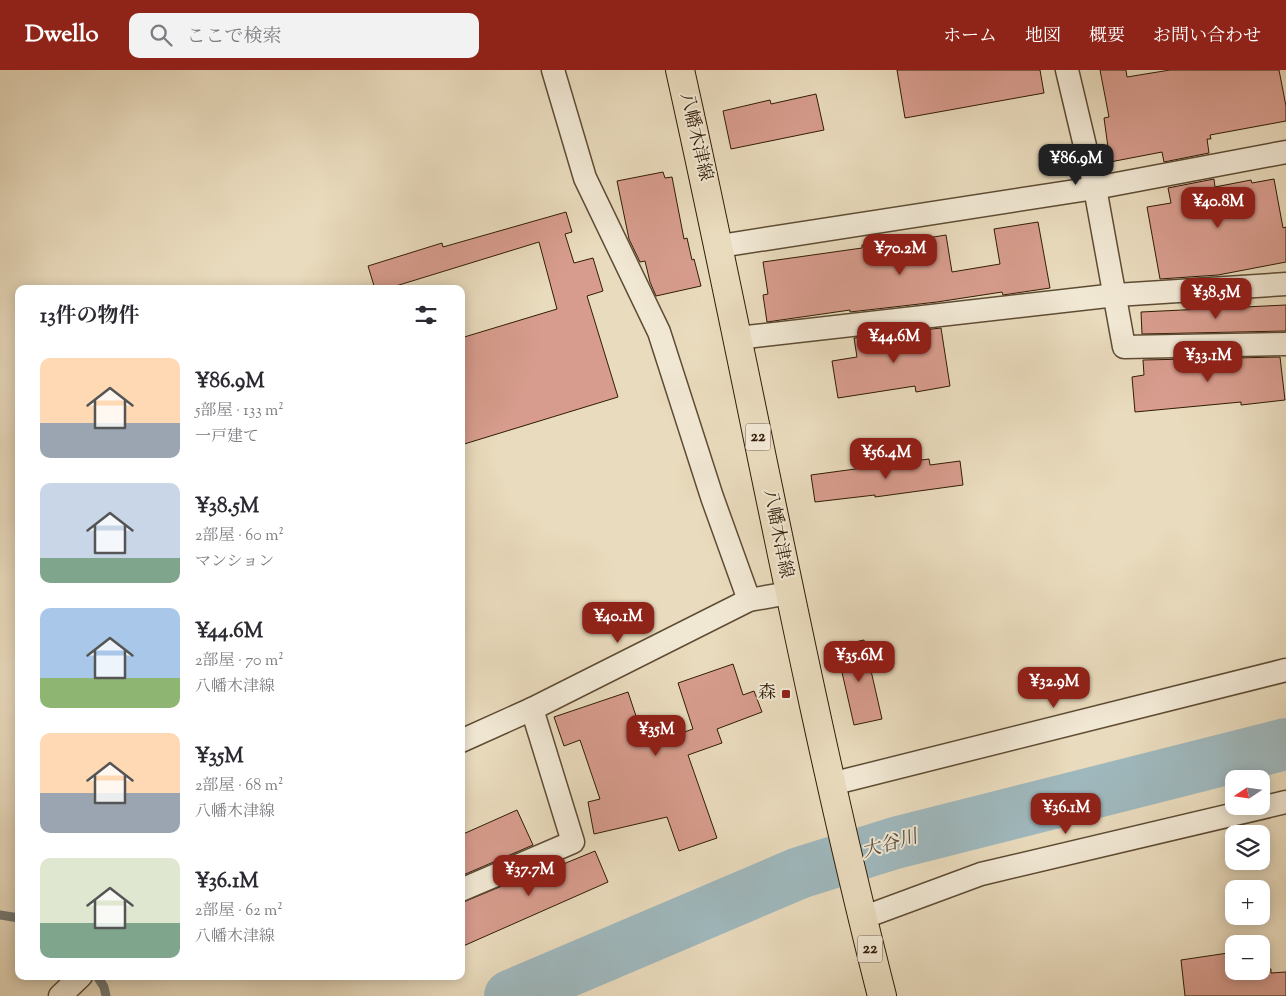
<!DOCTYPE html>
<html lang="ja">
<head>
<meta charset="utf-8">
<style>
	:root { --surface:#fff; --page:#f2f2f3; --text:#2b2b33; --muted:#7c7c81; --accent:#8f2418 }
	body { margin:0; font-family:"Sorts Mill Goudy","Noto Serif JP",serif; background:var(--page); color:var(--text); height:100vh; display:flex; flex-direction:column; font-size:19px; white-space:nowrap }
	* { box-sizing:border-box; margin:0 }
	p { font-size:16px; color:var(--muted) }
	.icon { flex:none; width:28px; height:28px; fill:none; stroke:currentColor; stroke-width:2; stroke-linecap:round; stroke-linejoin:round }
	.map { position:relative; flex:1; overflow:hidden }
	.details { position:absolute; left:15px; top:215px; width:450px; height:695px; display:flex; flex-direction:column; background:var(--surface); border-radius:10px; box-shadow:0 2px 12px #0003 }
	.details>* { flex:none }
	.needle { width:32px; rotate:257deg }
	.fabs { position:absolute; left:1225px; top:700px; display:grid; gap:10px }
	.fabs a { display:grid; place-items:center; width:45px; height:45px; border-radius:10px; background:var(--surface); box-shadow:0 2px 12px #0003; font-size:25px }
	.price { position:absolute; translate:-50% -42px; padding:0 11px; border-radius:10px; background:var(--accent); color:#fff; font-size:16px; line-height:32px; filter:drop-shadow(0 1px 2px #0008) }
	.price::after { content:''; position:absolute; left:50%; top:30px; width:15px; height:11px; margin-left:-8px; background:inherit; clip-path:polygon(0 0,100% 0,50% 100%) }
	.price.current { background:#222; color:#fff }
	ul { padding:0; list-style:none }
	li { display:flex; align-items:center; gap:15px; height:125px; padding:0 25px }
	li span { display:grid; place-items:center; flex:none; width:140px; height:100px; border-radius:10px; color:#555 }
	li>.icon { margin-inline-start:auto }
	span .icon { width:60px; height:60px; fill:#fffc; stroke-width:1 }
	li b { font-size:21px }
	h2 { display:flex; justify-content:space-between; align-items:center; height:60px; padding:0 25px; font-size:21px }
	header { display:flex; align-items:center; gap:30px; box-sizing:border-box; height:70px; padding:0 25px; background:var(--accent); color:#fff }
	header strong { font-size:24px }
	nav { display:flex; gap:28px; margin-inline-start:auto; font-size:18px }
	.search { width:350px; height:45px; background:var(--page); display:flex; align-items:center; gap:12px; box-sizing:border-box; padding:0 18px; border-radius:10px; color:var(--muted); font-size:19px }
	.map>svg:first-child { display:block }
</style>
</head>
<body>
<header>
<strong>Dwello</strong>
<div class="search"><svg class="icon" aria-label="search" viewBox="0 0 24 24"><circle cx="10" cy="10" r="6"/><path d="M15 15l6 6"/></svg>ここで検索</div>
<nav><a>ホーム</a><a>地図</a><a>概要</a><a>お問い合わせ</a></nav>
</header>
<div class="map">
<svg width="1286" height="926" viewBox="0 0 1286 926">
	<rect width="100%" height="100%" fill="#e9dbbd"/>
	<filter id="stains"><feTurbulence type="fractalNoise" baseFrequency=".004" numOctaves="4"/><feColorMatrix values="0 0 0 0 .2 0 0 0 0 .09 0 0 0 0 .02 0 0 0 .5 -.17"/></filter>
	<radialGradient id="worn" r=".72"><stop offset=".6" stop-color="#630" stop-opacity="0"/><stop offset="1" stop-color="#630" stop-opacity=".3"/></radialGradient>
	<g fill="none" stroke-linecap="round" stroke-linejoin="round">
		<g stroke="#737a74" stroke-width="9">
			<polyline points="0,845 19,848"/>
			<polyline points="97,906 104,917 106,926"/>
		</g>
		<polyline stroke="#9fb8bd" stroke-width="52" points="510,926 799,803 895,773 1286,674"/>
	</g>
	<g fill="#d79c8d" stroke="#311c06">
		<polygon points="897,0 1040,0 1044,23 905,48"/>
		<polygon points="1100,0 1126,0 1127,7 1170,0 1279,0 1286,36 1286,51 1210,65 1211,69 1207,69 1209,83 1164,92 1162,82 1110,92 1104,48 1109,47"/>
		<polygon points="816,24 824,60 731,79 723,41 770,30 771,34"/>
		<polygon points="663,102 665,108 672,107 684,169 687,168 692,190 694,189 701,216 656,226 650,212 645,191 640,192 629,169 617,111"/>
		<polygon points="1214,109 1215,117 1251,110 1252,113 1274,109 1283,158 1286,157 1286,192 1218,205 1160,209 1147,137 1171,133 1168,118"/>
		<polygon points="566,142 572,162 565,164 574,193 593,188 603,221 587,226 618,327 461,375 461,268 557,239 539,172 386,219 375,219 368,196 442,173 443,177"/>
		<polygon points="1038,152 1050,218 1003,225 1002,222 937,232 850,242 850,240 767,252 763,225 768,224 763,192 862,178 862,175 889,170 890,174 946,165 952,202 1000,194 994,159"/>
		<polygon points="1286,235 1286,261 1142,264 1141,242"/>
		<polygon points="941,258 950,316 916,322 915,316 838,328 832,291 857,287 854,268"/>
		<polygon points="1280,287 1285,330 1241,335 1241,332 1135,342 1132,307 1144,305 1143,290"/>
		<polygon points="929,389 930,395 960,391 963,415 875,427 875,425 815,432 811,405"/>
		<polygon points="864,570 882,649 854,655 836,576"/>
		<polygon points="733,594 743,625 754,621 762,642 717,659 722,673 688,685 717,768 679,781 667,747 594,764 588,732 600,729 580,670 564,676 554,647 628,622 641,661 645,660 650,674 693,659 678,613"/>
		<polygon points="517,740 533,775 461,806 461,765"/>
		<polygon points="595,781 608,812 461,877 461,833 543,799 544,802"/>
		<polygon points="1228,883 1230,901 1271,899 1271,903 1286,902 1286,926 1185,926 1181,890"/>
	</g>
	<g fill="none" stroke-linecap="round" stroke-linejoin="round">
		<g stroke="#5f4c34" stroke-width="25">
			<g id="street">
				<polyline points="553,0 585,108 659,262 712,427 749,530"/>
				<polyline points="1067,0 1095,118 1124,277 1286,274"/>
				<polyline points="720,176 1095,118 1286,82"/>
				<polyline points="738,268 1116,225 1286,214"/>
				<polyline points="461,671 532,639 749,530 789,523"/>
				<polyline points="831,714 1286,600"/>
				<polyline points="461,820 573,772 532,639"/>
				<polyline points="862,848 981,804 1286,732"/>
				<polyline points="60,926 81,906"/>
			</g>
		</g>
		<g stroke="#311c06" stroke-width="30">
			<path id="primary" d="M680 0C749 308 804 620 882 926"/>
		</g>
		<use href="#street" stroke="#f1e8d4" stroke-width="22"/>
		<use href="#primary" stroke="#e9dbbd" stroke-width="28"/>
	</g>
	<rect fill="#8f2418" stroke="#f1e8d4" stroke-width="2" x="781" y="619" width="10" height="10" rx="2.5"/>
	<g text-anchor="middle" dominant-baseline="central" stroke-width="4" stroke-linejoin="round" paint-order="stroke">
		<g fill="#f1e8d4" stroke="#6b5944" stroke-width="1">
			<rect x="745.5" y="353.5" width="25" height="27" rx="4"/>
			<rect x="857.5" y="865.5" width="25" height="27" rx="4"/>
		</g>
		<g font-size="16" font-weight="bold" fill="#311c06">
			<text x="758" y="367">22</text>
			<text x="870" y="879">22</text>
		</g>
		<g font-size="18" fill="#311c06" stroke="#f1e8d4">
			<text transform="translate(695 67) rotate(77)">八幡木津線</text>
			<text transform="translate(777 464) rotate(79)">八幡木津線</text>
		</g>
		<g font-size="18" fill="#311c06" stroke="#f1e8d4" text-anchor="end">
			<text x="776" y="624">森</text>
		</g>
		<g font-size="19" font-style="italic" fill="#524b3d" stroke="#f1e8d4">
			<text transform="translate(890 775) rotate(-16)">大谷川</text>
		</g>
	</g>
	<rect width="100%" height="100%" filter="url(#stains)"/>
	<rect width="100%" height="100%" fill="url(#worn)"/>
</svg>
<div class="fabs">
<a><svg class="needle" viewBox="-14 -14 28 28"><path d="M0-13l5 13h-10z" fill="#e53935"/><path d="M0 13l5-13h-10z" fill="#7c7c81"/></svg></a>
<a><svg class="icon" aria-label="layers" viewBox="0 0 24 24"><path d="M12 4l9 5-9 5-9-5zM3 14l9 5 9-5"/></svg></a>
<a>+</a>
<a>−</a>
</div>
<b class="price current" style="left:1076px;top:116px">¥86.9M</b>
<b class="price" style="left:1218px;top:159px">¥40.8M</b>
<b class="price" style="left:900px;top:206px">¥70.2M</b>
<b class="price" style="left:1216px;top:250px">¥38.5M</b>
<b class="price" style="left:894px;top:294px">¥44.6M</b>
<b class="price" style="left:1208px;top:313px">¥33.1M</b>
<b class="price" style="left:886px;top:410px">¥56.4M</b>
<b class="price" style="left:618px;top:574px">¥40.1M</b>
<b class="price" style="left:859px;top:613px">¥35.6M</b>
<b class="price" style="left:1054px;top:639px">¥32.9M</b>
<b class="price" style="left:656px;top:687px">¥35M</b>
<b class="price" style="left:1066px;top:765px">¥36.1M</b>
<b class="price" style="left:529px;top:827px">¥37.7M</b>
<section class="details">
<h2>13件の物件<svg class="icon" aria-label="filters" viewBox="0 0 24 24"><path d="M4 7h16M4 17h16"/><circle cx="9" cy="7" r="2"/><circle cx="15" cy="17" r="2"/></svg></h2>
<ul>
<li><span style="background:linear-gradient(#ffd9b3 65%,#9aa5b1 0)"><svg class="icon" aria-label="home" viewBox="0 0 24 24"><path d="M3 11l9-7 9 7M6 9v11h12V9"/></svg></span><div><b>¥86.9M</b><p>5部屋 · 133 m²</p><p>一戸建て</p></div></li>
<li><span style="background:linear-gradient(#c9d6e8 75%,#7fa58c 0)"><svg class="icon" aria-label="home" viewBox="0 0 24 24"><path d="M3 11l9-7 9 7M6 9v11h12V9"/></svg></span><div><b>¥38.5M</b><p>2部屋 · 60 m²</p><p>マンション</p></div></li>
<li><span style="background:linear-gradient(#a9c7e8 70%,#8fb573 0)"><svg class="icon" aria-label="home" viewBox="0 0 24 24"><path d="M3 11l9-7 9 7M6 9v11h12V9"/></svg></span><div><b>¥44.6M</b><p>2部屋 · 70 m²</p><p>八幡木津線</p></div></li>
<li><span style="background:linear-gradient(#ffd9b3 60%,#9aa5b1 0)"><svg class="icon" aria-label="home" viewBox="0 0 24 24"><path d="M3 11l9-7 9 7M6 9v11h12V9"/></svg></span><div><b>¥35M</b><p>2部屋 · 68 m²</p><p>八幡木津線</p></div></li>
<li><span style="background:linear-gradient(#dfe7d0 65%,#7fa58c 0)"><svg class="icon" aria-label="home" viewBox="0 0 24 24"><path d="M3 11l9-7 9 7M6 9v11h12V9"/></svg></span><div><b>¥36.1M</b><p>2部屋 · 62 m²</p><p>八幡木津線</p></div></li>
</ul>
</section>
</div>
</body>
</html>
